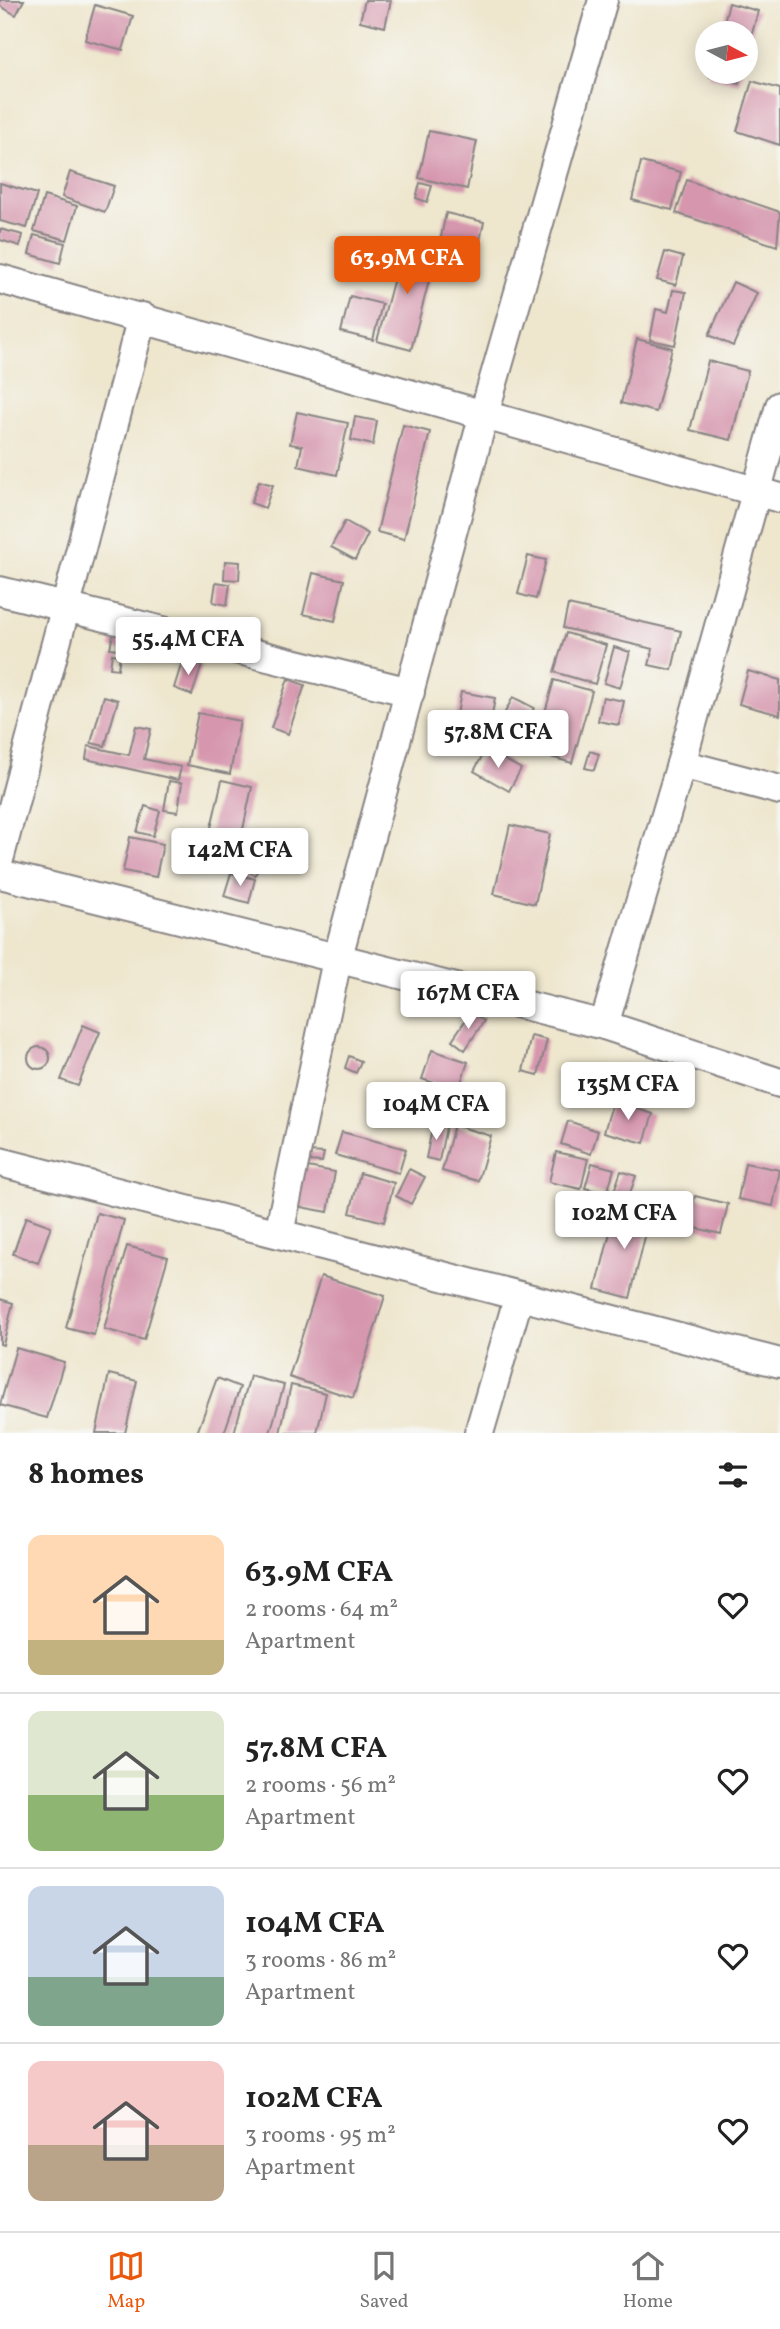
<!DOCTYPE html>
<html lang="en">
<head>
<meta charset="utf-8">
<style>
	:root { --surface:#fff; --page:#f6f6f6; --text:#222; --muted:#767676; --line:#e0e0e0; --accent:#ea580c }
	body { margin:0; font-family:Vollkorn,serif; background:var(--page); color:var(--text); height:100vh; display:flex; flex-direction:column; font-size:26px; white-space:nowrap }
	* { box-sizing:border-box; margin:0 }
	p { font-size:23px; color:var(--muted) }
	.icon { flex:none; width:38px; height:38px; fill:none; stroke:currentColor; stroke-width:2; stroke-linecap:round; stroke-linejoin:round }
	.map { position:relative; height:1433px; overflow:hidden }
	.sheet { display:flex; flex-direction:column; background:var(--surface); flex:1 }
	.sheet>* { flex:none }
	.needle { width:46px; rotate:97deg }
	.controls { position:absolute; left:695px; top:21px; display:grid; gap:14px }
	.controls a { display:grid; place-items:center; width:63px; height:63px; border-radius:50%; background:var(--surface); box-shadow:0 4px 18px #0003; font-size:35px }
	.price { position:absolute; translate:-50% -60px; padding:0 16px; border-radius:7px; background:#fff; color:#222; font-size:23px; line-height:46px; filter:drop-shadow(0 2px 4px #0008) }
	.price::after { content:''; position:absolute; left:50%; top:42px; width:21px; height:16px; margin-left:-10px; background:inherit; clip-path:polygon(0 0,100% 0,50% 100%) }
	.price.active { background:var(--accent); color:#fff }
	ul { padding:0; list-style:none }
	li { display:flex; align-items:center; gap:21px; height:175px; padding:0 28px }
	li+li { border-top:2px solid var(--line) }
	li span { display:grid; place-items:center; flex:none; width:196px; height:140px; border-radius:14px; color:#555 }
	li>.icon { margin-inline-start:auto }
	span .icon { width:84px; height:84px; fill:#fffc; stroke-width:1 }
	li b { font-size:30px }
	h2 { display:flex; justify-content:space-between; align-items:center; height:84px; padding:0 28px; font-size:30px }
	.menu { display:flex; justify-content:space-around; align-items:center; height:98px; border-top:2px solid var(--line); background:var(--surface); font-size:19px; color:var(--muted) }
	.menu a { display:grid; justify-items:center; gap:4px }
	.menu .active { color:var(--accent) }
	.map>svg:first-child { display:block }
</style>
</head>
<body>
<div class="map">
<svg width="780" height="1433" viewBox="0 0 780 1433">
	<rect width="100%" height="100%" fill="#f6f6f2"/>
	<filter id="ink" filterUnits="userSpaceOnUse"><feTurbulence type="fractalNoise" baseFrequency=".0143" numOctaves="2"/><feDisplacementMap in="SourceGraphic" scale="14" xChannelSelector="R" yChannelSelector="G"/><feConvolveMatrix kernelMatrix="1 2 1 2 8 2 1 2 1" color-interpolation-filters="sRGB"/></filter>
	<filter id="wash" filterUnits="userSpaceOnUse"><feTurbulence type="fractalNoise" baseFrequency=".00686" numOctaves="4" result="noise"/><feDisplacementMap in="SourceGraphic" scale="28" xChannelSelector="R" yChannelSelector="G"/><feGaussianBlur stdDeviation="1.57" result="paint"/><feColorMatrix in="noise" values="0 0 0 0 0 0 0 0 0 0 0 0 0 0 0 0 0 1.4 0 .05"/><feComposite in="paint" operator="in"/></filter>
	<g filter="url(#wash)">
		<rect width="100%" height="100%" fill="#eee6cd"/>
		<g id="blocks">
			<g fill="#d696ae">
				<polygon points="0,0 24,0 16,15 0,6"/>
				<polygon points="365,0 391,0 385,27 360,21"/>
				<polygon points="729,3 758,11 746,56 746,33 721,33"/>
				<polygon points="95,5 133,16 123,50 85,40"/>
				<polygon points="711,72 742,72 739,84 710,77"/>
				<polygon points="752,81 780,89 780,145 737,131"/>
				<polygon points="429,131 477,141 467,189 419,178"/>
				<polygon points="641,162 681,172 672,210 632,200"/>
				<polygon points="70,172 114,186 105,212 62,197"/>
				<polygon points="687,180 780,212 777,246 676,213"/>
				<polygon points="0,183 37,194 27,228 0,221"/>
				<polygon points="420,183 432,186 427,202 416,198"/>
				<polygon points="44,196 77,206 67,240 34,231"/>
				<polygon points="446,213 484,222 476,259 438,251"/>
				<polygon points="0,229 23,235 20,246 0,240"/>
				<polygon points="34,235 65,243 60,263 29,254"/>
				<polygon points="404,241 437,250 411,350 377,341"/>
				<polygon points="665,252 683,257 676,285 657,280"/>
				<polygon points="733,282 757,293 733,346 709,335"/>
				<polygon points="673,290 686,292 675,345 650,340 656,309 668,312"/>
				<polygon points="350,296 382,304 373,340 341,332"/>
				<polygon points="637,339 672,348 656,412 621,403"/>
				<polygon points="708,361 748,371 731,440 690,430"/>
				<polygon points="297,412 348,423 337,475 298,466 302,446 290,444"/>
				<polygon points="355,417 377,421 373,445 351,440"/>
				<polygon points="403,425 430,432 404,539 377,532"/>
				<polygon points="259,481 273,485 265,508 251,503"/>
				<polygon points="345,521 368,534 355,560 331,547"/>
				<polygon points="528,556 546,560 536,599 518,594"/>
				<polygon points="225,561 240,562 239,580 224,579"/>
				<polygon points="313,573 344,580 335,621 303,614"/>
				<polygon points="216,582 230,584 227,605 213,602"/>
				<polygon points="568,605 681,631 672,670 649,665 653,649 563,628"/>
				<polygon points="114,631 127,634 124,650 110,648"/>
				<polygon points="566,633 606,645 595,684 554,672"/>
				<polygon points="614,647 630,652 620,688 604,683"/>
				<polygon points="112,654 120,655 118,669 110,668"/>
				<polygon points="183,659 202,665 192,695 174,688"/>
				<polygon points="748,671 780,680 780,715 739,704"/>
				<polygon points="288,679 305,685 288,734 271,728"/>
				<polygon points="554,680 592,691 572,763 534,752"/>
				<polygon points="461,692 495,698 488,738 454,732"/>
				<polygon points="104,696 118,700 105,746 91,743"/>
				<polygon points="513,697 534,708 510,754 489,743"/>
				<polygon points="603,697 624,701 619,725 598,721"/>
				<polygon points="198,713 240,721 230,774 187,765"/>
				<polygon points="136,726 151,729 144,759 181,767 178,780 86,759 88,746 129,755"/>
				<polygon points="486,749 521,769 509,791 474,771"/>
				<polygon points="590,751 599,754 594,770 585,768"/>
				<polygon points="222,780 252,787 239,848 208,841"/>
				<polygon points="169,781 182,783 178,812 164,810"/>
				<polygon points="145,806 160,811 153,836 137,832"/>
				<polygon points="510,825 550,834 535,904 494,894"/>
				<polygon points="130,837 163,844 156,877 123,871"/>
				<polygon points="248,848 265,858 255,875 238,865"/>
				<polygon points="231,873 255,879 249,903 224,896"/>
				<polygon points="471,1012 484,1021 465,1050 452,1040"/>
				<polygon points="83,1025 100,1032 78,1086 61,1080"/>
				<polygon points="531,1036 547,1040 538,1075 523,1071"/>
				<circle cx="39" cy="1058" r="11"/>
				<polygon points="432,1050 468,1062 458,1091 422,1079"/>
				<polygon points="349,1056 361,1061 356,1073 345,1068"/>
				<polygon points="613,1101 653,1114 644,1143 604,1132"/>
				<polygon points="568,1121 598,1131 591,1154 561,1144"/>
				<polygon points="433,1124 446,1127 439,1161 426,1158"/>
				<polygon points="454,1125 491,1136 478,1181 442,1171"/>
				<polygon points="342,1132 406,1149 399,1173 335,1155"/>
				<polygon points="308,1152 324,1153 322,1162 307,1161"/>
				<polygon points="556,1152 588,1159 581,1189 549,1182"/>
				<polygon points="592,1163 614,1169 607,1194 585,1188"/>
				<polygon points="745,1163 780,1170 773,1206 738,1199"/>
				<polygon points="302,1166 335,1172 328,1212 295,1206"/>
				<polygon points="409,1169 425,1177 411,1204 396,1196"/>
				<polygon points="621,1171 636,1176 628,1199 613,1194"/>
				<polygon points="360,1173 394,1183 384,1222 350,1213"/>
				<polygon points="695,1196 728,1204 721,1234 687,1226"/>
				<polygon points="617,1204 651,1212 630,1298 596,1289"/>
				<polygon points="97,1213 124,1220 94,1335 66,1328"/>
				<polygon points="26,1217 51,1226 38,1263 13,1254"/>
				<polygon points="127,1246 168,1257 144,1340 104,1329"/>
				<polygon points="321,1276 385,1296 353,1398 289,1377"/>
				<polygon points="0,1299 13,1303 3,1345 0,1344"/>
				<polygon points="16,1348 64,1362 47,1418 0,1405"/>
				<polygon points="109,1374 137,1381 125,1433 96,1433"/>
				<polygon points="250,1376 284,1385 270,1433 234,1433"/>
				<polygon points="217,1378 240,1387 224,1433 197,1433"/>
				<polygon points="291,1385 326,1393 317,1433 280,1433"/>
			</g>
		</g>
	</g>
	<g filter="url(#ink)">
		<use href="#blocks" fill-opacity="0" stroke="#888484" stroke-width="2"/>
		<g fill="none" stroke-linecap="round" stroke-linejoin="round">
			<g stroke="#888484" stroke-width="32">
				<g id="minor">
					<polyline points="0,279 780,498"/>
					<polyline points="0,591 410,692"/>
					<polyline points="681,764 780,790"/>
					<polyline points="0,856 142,317"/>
					<polyline points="0,874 604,1025 780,1083"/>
					<polyline points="604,1025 681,764 780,406"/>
					<polyline points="0,1162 780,1363"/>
					<polyline points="279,1233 337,960 484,414 603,0"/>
					<polyline points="479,1433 519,1296"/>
				</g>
			</g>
			<use href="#minor" stroke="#fff" stroke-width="28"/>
		</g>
	</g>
</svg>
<div class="controls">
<a><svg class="needle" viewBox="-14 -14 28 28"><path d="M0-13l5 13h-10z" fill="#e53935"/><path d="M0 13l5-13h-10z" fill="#767676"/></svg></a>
</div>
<b class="price active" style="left:407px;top:296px">63.9M CFA</b>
<b class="price" style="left:188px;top:677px">55.4M CFA</b>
<b class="price" style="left:498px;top:770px">57.8M CFA</b>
<b class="price" style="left:240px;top:888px">142M CFA</b>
<b class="price" style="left:468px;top:1031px">167M CFA</b>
<b class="price" style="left:628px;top:1122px">135M CFA</b>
<b class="price" style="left:436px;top:1142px">104M CFA</b>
<b class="price" style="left:624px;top:1251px">102M CFA</b>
</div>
<section class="sheet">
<h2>8 homes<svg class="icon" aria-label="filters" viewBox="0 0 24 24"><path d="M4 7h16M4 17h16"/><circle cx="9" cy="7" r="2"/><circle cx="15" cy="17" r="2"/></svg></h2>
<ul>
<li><span style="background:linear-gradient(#ffd9b3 75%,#c2b280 0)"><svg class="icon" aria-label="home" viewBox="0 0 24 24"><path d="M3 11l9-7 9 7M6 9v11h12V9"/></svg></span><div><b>63.9M CFA</b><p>2 rooms · 64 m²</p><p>Apartment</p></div><svg class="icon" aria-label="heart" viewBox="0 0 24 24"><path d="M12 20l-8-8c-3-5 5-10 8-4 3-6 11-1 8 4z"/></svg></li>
<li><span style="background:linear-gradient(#dfe7d0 60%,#8fb573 0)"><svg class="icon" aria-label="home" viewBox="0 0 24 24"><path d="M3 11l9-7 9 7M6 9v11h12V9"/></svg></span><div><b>57.8M CFA</b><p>2 rooms · 56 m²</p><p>Apartment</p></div><svg class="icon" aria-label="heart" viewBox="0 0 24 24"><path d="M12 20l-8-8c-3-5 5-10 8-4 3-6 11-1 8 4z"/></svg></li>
<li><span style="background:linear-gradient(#c9d6e8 65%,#7fa58c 0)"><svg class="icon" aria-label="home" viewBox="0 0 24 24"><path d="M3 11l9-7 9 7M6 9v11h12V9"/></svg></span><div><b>104M CFA</b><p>3 rooms · 86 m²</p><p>Apartment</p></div><svg class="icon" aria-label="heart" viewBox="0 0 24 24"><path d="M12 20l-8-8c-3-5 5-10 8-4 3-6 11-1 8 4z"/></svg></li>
<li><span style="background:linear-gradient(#f6c9c9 60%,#b9a48a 0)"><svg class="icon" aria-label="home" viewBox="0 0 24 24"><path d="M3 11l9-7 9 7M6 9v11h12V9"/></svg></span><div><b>102M CFA</b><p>3 rooms · 95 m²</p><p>Apartment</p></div><svg class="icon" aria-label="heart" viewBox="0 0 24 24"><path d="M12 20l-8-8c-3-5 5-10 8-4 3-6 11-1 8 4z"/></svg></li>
</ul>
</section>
<nav class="menu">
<a class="active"><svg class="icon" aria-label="map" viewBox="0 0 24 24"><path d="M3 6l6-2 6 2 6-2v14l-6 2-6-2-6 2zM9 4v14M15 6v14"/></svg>Map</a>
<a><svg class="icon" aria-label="saved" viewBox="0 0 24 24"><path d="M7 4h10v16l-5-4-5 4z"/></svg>Saved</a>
<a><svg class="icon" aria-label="home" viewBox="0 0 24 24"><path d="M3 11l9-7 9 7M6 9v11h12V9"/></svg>Home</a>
</nav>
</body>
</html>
